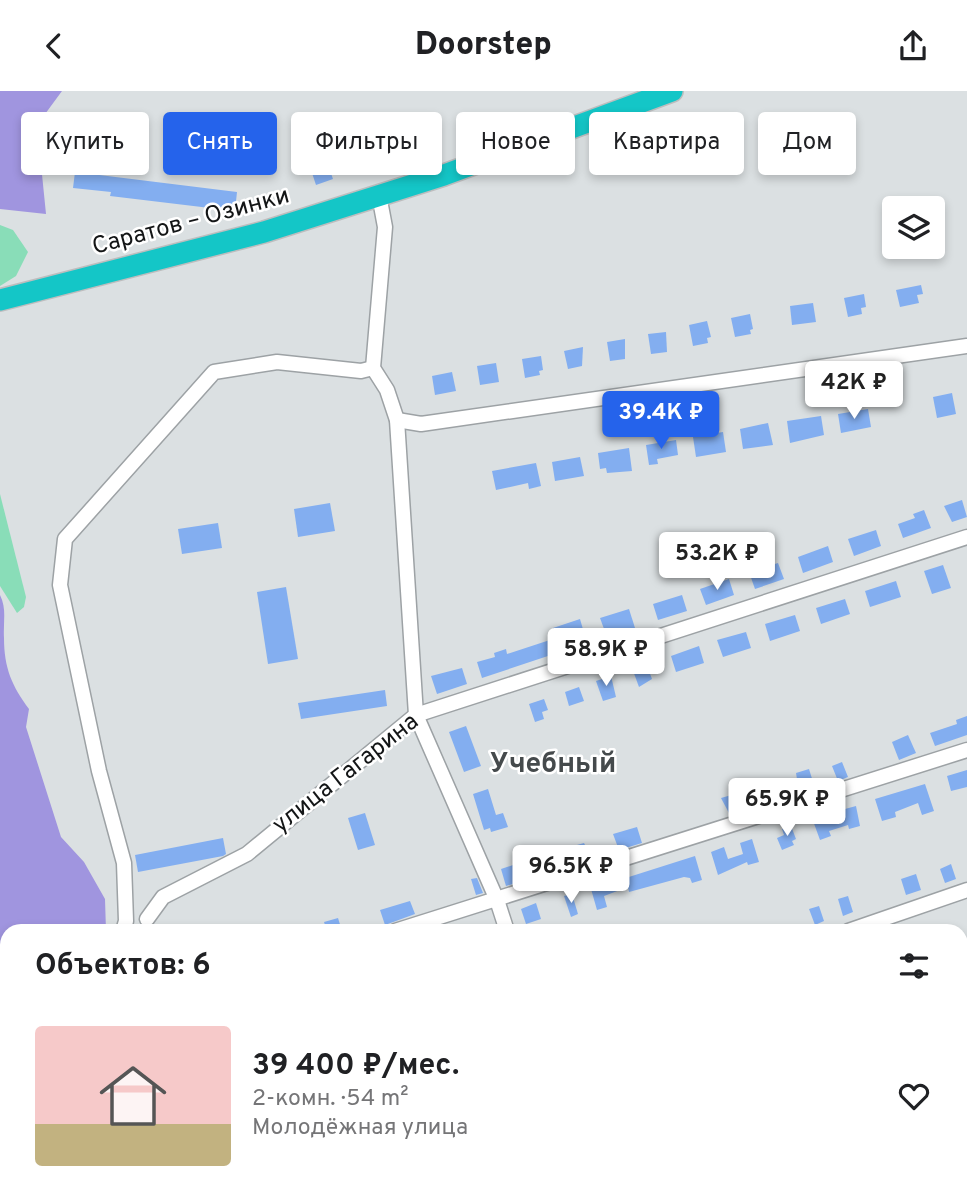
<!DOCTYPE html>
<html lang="ru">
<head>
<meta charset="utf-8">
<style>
	:root { --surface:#fff; --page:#f2f2f2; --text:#202124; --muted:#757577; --line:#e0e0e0; --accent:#2563eb }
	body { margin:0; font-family:Overpass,sans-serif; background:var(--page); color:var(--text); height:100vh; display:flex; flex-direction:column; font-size:26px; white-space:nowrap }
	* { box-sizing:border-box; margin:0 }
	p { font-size:23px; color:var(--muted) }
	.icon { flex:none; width:38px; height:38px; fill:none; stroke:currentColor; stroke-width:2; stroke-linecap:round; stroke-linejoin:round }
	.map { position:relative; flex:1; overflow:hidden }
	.side { position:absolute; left:0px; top:833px; width:968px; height:275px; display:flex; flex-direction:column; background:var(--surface); border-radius:21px 21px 0 0; box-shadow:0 4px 10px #0003 }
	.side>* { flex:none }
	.top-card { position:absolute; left:21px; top:21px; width:926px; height:63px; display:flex; gap:14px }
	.buttons { position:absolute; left:882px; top:105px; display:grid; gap:14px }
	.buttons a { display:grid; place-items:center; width:63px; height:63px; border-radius:7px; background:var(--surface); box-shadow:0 4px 10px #0003; font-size:35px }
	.price { position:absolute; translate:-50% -60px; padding:0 16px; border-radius:7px; background:#fff; color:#222; font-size:23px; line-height:46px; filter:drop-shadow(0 2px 4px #0008) }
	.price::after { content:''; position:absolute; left:50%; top:42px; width:21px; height:16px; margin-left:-10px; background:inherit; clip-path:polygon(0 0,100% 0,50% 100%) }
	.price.on { background:var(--accent); color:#fff }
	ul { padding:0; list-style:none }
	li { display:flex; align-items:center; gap:21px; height:175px; padding:0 35px }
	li+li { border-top:2px solid var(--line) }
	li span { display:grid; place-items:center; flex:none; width:196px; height:140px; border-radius:7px; color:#555 }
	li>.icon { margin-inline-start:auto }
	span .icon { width:84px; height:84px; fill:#fffc; stroke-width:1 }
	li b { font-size:30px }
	h2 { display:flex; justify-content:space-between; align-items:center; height:84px; padding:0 35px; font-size:30px }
	.tag { padding:0 24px; border-radius:7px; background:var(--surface); box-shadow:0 4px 10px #0003; font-size:24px; line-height:63px }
	.tag.on { background:var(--accent); color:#fff }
	header { display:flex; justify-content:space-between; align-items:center; height:91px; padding:0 35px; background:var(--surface); font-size:32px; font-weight:800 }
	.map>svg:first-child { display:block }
</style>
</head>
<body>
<header><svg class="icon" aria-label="back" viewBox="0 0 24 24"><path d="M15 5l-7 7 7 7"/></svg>Doorstep<svg class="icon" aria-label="share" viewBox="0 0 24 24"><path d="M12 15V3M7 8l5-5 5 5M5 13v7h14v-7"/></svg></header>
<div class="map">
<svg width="967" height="1107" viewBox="0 0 967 1107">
	<rect width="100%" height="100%" fill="#dbe0e2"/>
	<g fill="#89ddb8">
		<polygon points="0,134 13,139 28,161 16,185 0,195"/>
		<polygon points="0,403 26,506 24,516 17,522 0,495"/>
		<polygon points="832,1101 894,1101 899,1107 844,1107"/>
	</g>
	<g fill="#a095df">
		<polygon points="0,0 62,0 37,34 46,123 0,118"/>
		<path d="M0 504C7 518 3 531 4 547 4 577 12 595 29 618L26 636 61 746 84 771 105 808 106 840H7V913H0Z"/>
		<polygon points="412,1101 452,1101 444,1107 405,1107"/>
		<polygon points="620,1101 825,1101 834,1107 600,1107"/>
	</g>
	<g fill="#83aef0">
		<polygon points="326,68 333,88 316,94 309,73"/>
		<polygon points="75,81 237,101 235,120 110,105 111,101 73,97"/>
		<polygon points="921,194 923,203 917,204 919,212 900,216 896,199"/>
		<polygon points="864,203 866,216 861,217 862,223 848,226 844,207"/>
		<polygon points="813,212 816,231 792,234 790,215"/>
		<polygon points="750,223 753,238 750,239 751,243 735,246 731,227"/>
		<polygon points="707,230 711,246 707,247 708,252 693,255 689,234"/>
		<polygon points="666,241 667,261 651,263 648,243"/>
		<polygon points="625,248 625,268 610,270 607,251"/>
		<polygon points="583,256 582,275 568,278 564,260"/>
		<polygon points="541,265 543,279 539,280 540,284 525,287 522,268"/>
		<polygon points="496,272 499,291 480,294 477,275"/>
		<polygon points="452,281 456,300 435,304 432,285"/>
		<polygon points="952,302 956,323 937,327 933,306"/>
		<polygon points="868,318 871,336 841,342 838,323"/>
		<polygon points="821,325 824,344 790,352 787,330"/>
		<polygon points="768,332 773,354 743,358 740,338"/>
		<polygon points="723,341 726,361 696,366 693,346"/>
		<polygon points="676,349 678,364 657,368 658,373 649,374 646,354"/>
		<polygon points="629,357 632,380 607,382 606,377 600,378 598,362"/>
		<polygon points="580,366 584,385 555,390 552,371"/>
		<polygon points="536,372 541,395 529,398 528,392 496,399 492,380"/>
		<polygon points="962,409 967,426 952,431 944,415"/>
		<polygon points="330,412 335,440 298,446 294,418"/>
		<polygon points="924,419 931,437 903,447 898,433 915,427 913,423"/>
		<polygon points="218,432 222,457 182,463 178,438"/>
		<polygon points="876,439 881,455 854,465 848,448"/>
		<polygon points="828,455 833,471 803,482 798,466"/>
		<polygon points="778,472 784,488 755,498 749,481"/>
		<polygon points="943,474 951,497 932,503 924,480"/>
		<polygon points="729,488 734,504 706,514 700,498"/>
		<polygon points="896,490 901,506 870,516 865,500"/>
		<polygon points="286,496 298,568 268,573 257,501"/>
		<polygon points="682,504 687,520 658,529 653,513"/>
		<polygon points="845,508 850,523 821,533 816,517"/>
		<polygon points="629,518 635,537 607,546 600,527"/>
		<polygon points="795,524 800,540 770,550 765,533"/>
		<polygon points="580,528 587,552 482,587 477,571 495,566 494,562 506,558 507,563 556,547 553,537"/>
		<polygon points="746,541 751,557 723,566 717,549"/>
		<polygon points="699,555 704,572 676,581 671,565"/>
		<polygon points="646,572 652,588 639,596 632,577"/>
		<polygon points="462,577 467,593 437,603 431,585"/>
		<polygon points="611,585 616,606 603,610 596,590"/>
		<polygon points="579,596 584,610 569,615 565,601"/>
		<polygon points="385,599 387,615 301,628 298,612"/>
		<polygon points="544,608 548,619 542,621 544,628 535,631 529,613"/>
		<polygon points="967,625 967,644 935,655 930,642 957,633 956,629"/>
		<polygon points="466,635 481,675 464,681 449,641"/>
		<polygon points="908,644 916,662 899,669 892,651"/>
		<polygon points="842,671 848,686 838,690 832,675"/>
		<polygon points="809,678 815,697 799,701 796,682"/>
		<polygon points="967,679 967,696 951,700 947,685"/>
		<polygon points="925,693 934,720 922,724 918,712 895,721 896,726 882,730 875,708"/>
		<polygon points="488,698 496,724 503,722 508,736 491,741 490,737 484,739 473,703"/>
		<polygon points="735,703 740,720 730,724 721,707"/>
		<polygon points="856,715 860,735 849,738 848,734 829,740 831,745 820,749 812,727"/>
		<polygon points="365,722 375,754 358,759 348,727"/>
		<polygon points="791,735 796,748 792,750 794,754 782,759 777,747 784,744 782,738"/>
		<polygon points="637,736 642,752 619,759 613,743"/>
		<polygon points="223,747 226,763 223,765 138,781 135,764"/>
		<polygon points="752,748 759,771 748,774 747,771 718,784 711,761 724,756 728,768 743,763 740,752"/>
		<polygon points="584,752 586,756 589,755 593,767 575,773 570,756"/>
		<polygon points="695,765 702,789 692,792 690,787 684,786 629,801 628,796 604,805 607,816 597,819 591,798"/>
		<polygon points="516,773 522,790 506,795 501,778"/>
		<polygon points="951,773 956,788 945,792 940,778"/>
		<polygon points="916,783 921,799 906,804 901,788"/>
		<polygon points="477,787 483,802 476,804 471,788"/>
		<polygon points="572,803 578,823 571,826 564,805"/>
		<polygon points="848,805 853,821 843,825 838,808"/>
		<polygon points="410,810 415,823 385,834 380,819"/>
		<polygon points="536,812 541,828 526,833 521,818"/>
		<polygon points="819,815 824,830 815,834 809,818"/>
		<polygon points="338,827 342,840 327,840 324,831"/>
	</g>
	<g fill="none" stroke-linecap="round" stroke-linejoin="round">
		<g stroke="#9da2a5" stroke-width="17">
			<g id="minor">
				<polyline points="379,104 385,136 373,277 387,299 397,329 416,624 497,809 507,840"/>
				<polyline points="397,329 421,333 967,255"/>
				<polyline points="147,828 163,806 247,763 416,624 967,446"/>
				<polyline points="123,840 126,830 124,772 99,680 60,494 65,448 214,281 277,271 361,280 373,277"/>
				<polyline points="395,840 967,659"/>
				<polyline points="848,840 967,799"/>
				<polyline points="0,943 7,941"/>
				<polyline points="71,1107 89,1101"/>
			</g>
		</g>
		<g stroke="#bdbdbe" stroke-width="24">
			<polyline id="highway" points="0,209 264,141 444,84 672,0"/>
		</g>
		<use href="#minor" stroke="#fff" stroke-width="14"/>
		<use href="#highway" stroke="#14c6c7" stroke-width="21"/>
	</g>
	<g text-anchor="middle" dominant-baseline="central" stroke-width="5" stroke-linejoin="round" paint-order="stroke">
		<g font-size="24" fill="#131516" stroke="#fff">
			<text transform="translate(191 131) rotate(-15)">Саратов – Озинки</text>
			<text transform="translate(346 683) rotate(-38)">улица Гагарина</text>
		</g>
		<g font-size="28" font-weight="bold" fill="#454a4c" stroke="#fff">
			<text x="553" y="674">Учебный</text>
		</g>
	</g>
</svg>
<div class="buttons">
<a><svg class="icon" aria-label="layers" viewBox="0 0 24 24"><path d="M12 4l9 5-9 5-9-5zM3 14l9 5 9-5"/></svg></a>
</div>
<b class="price" style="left:854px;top:330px">42K ₽</b>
<b class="price on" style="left:661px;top:360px">39.4K ₽</b>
<b class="price" style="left:717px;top:501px">53.2K ₽</b>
<b class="price" style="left:606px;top:597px">58.9K ₽</b>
<b class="price" style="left:787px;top:747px">65.9K ₽</b>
<b class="price" style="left:571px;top:814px">96.5K ₽</b>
<div class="top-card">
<a class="tag">Купить</a>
<a class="tag on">Снять</a>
<a class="tag">Фильтры</a>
<a class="tag">Новое</a>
<a class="tag">Квартира</a>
<a class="tag">Дом</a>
</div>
<section class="side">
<h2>Объектов: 6<svg class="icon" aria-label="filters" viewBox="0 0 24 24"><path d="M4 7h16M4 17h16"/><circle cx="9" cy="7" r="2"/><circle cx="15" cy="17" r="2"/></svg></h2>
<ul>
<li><span style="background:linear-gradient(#f6c9c9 70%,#c2b280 0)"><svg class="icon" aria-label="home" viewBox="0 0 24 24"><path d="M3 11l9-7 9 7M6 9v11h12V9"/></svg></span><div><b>39 400 ₽/мес.</b><p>2-комн. · 54 m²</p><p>Молодёжная улица</p></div><svg class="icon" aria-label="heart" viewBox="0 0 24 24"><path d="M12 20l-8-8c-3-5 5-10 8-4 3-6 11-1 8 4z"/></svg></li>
</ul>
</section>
</div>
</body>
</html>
